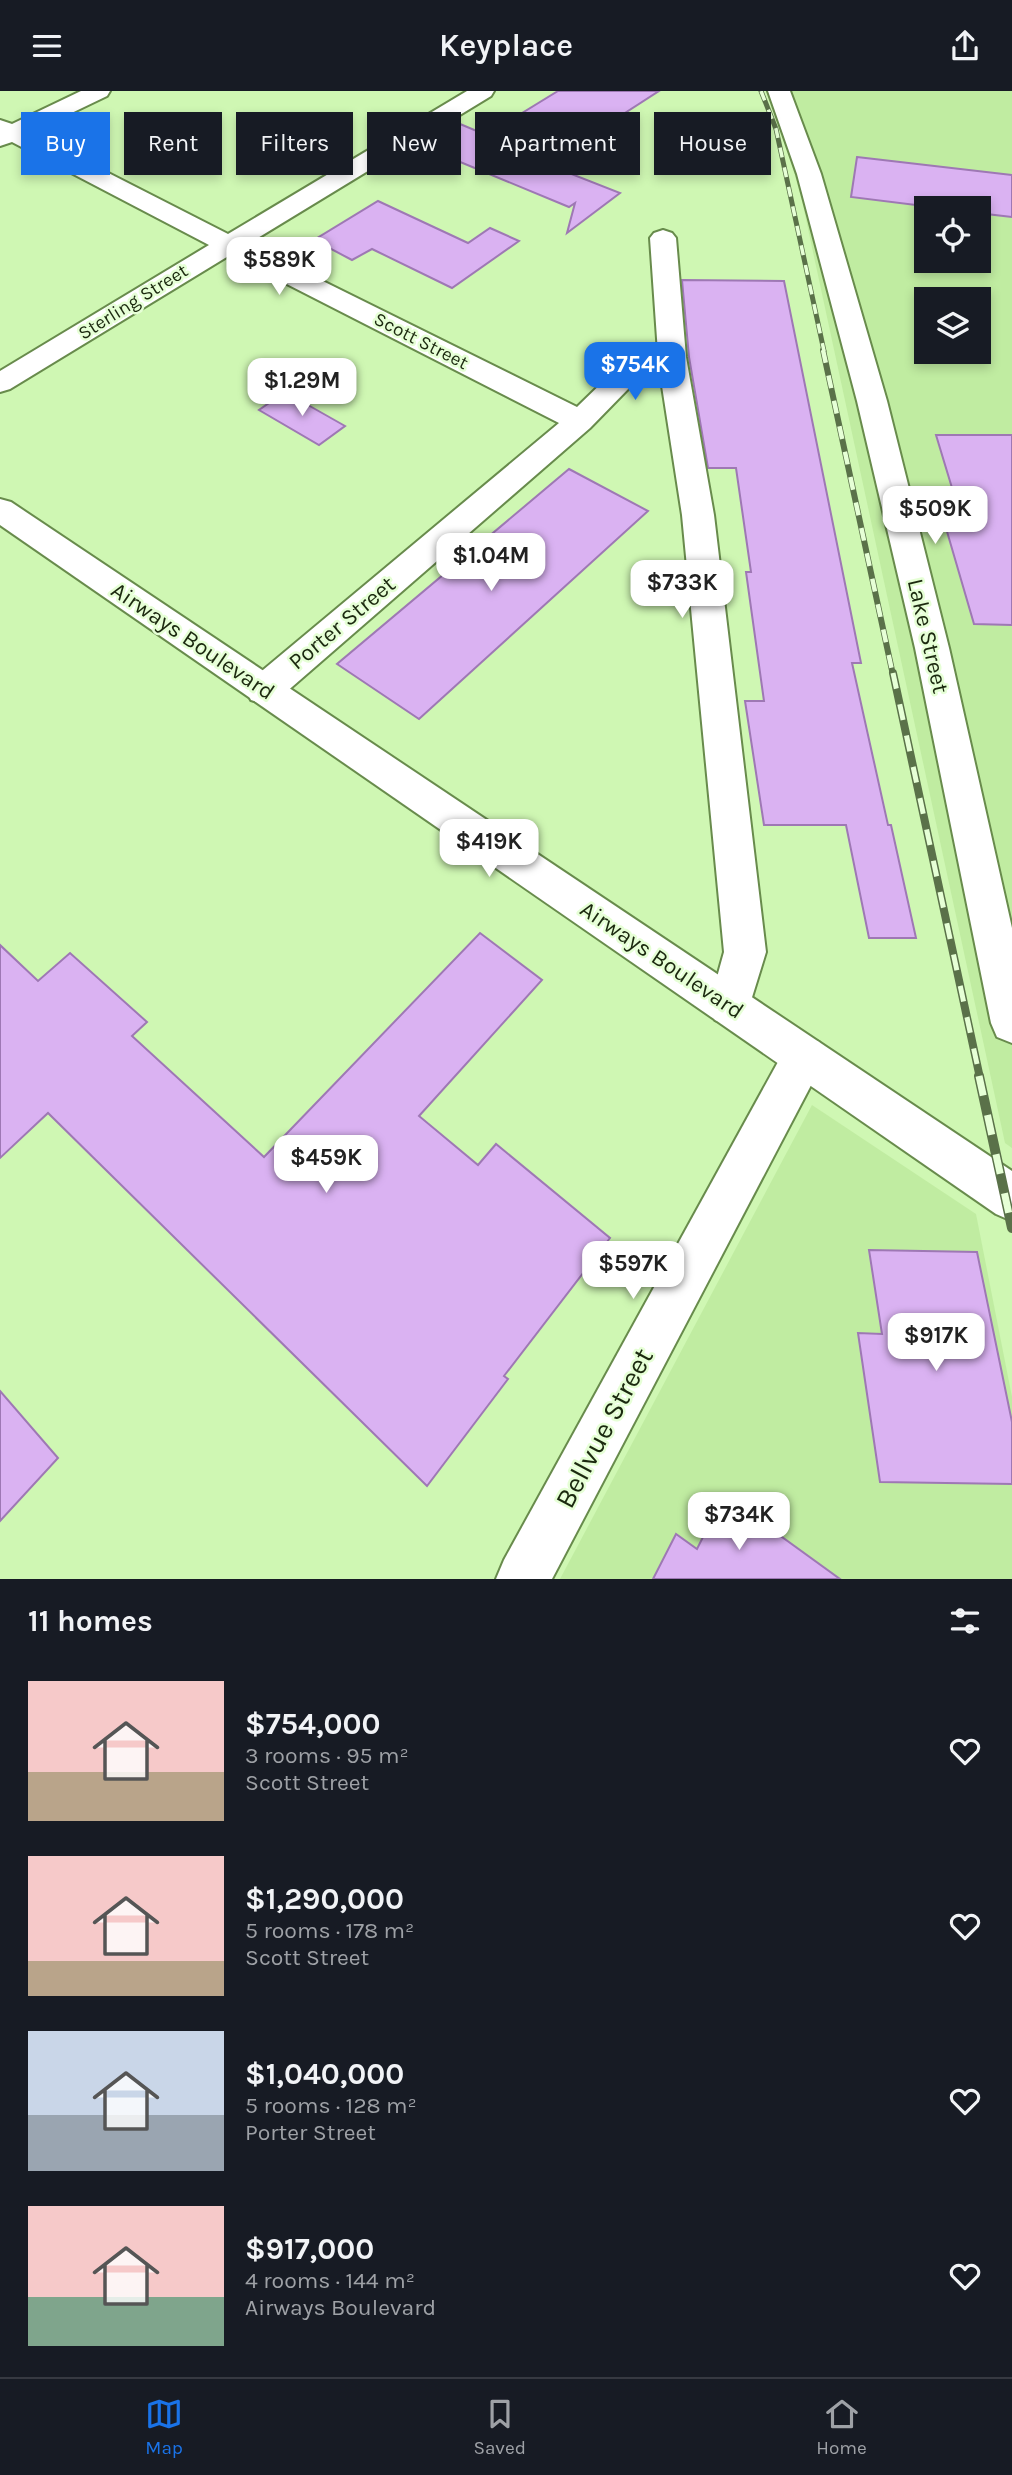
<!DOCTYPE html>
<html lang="en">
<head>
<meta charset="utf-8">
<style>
	:root { --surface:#171b24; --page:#242831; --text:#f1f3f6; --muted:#9ea1a6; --line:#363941; --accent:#1a73e8 }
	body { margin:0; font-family:Karla,sans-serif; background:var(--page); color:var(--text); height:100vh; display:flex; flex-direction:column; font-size:26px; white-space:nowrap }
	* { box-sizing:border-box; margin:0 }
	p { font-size:23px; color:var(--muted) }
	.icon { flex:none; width:38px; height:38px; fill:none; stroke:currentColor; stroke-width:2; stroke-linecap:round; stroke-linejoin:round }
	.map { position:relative; height:1488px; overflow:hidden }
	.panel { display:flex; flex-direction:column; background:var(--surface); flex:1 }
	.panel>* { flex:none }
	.banner { position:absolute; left:21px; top:21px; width:971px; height:63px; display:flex; gap:14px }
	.tools { position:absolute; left:914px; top:105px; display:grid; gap:14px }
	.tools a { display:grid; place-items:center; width:77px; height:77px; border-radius:0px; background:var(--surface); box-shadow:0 4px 10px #0003; font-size:35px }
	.price { position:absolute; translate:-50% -60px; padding:0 16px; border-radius:14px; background:#fff; color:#222; font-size:23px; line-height:46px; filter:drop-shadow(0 2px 4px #0008) }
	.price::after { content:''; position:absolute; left:50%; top:42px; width:21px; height:16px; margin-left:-10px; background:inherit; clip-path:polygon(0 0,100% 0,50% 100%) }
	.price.selected { background:var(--accent); color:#fff }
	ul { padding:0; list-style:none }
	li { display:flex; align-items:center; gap:21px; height:175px; padding:0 28px }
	li span { display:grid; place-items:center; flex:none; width:196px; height:140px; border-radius:0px; color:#555 }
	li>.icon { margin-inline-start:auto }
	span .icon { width:84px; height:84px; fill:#fffc; stroke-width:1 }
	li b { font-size:30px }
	h2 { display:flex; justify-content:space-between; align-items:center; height:84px; padding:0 28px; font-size:30px }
	.chip { padding:0 24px; border-radius:0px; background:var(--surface); box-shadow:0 4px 10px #0003; font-size:24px; line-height:63px }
	.chip.selected { background:var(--accent); color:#fff }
	header { display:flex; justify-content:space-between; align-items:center; height:91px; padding:0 28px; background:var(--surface); font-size:32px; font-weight:600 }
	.dock { display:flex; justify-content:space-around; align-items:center; height:98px; border-top:2px solid var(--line); background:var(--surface); font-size:19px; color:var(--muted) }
	.dock a { display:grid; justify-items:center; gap:4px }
	.dock .selected { color:var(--accent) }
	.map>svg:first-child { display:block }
</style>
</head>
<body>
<header><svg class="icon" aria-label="menu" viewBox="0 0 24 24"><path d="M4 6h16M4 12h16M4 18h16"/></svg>Keyplace<svg class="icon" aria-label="share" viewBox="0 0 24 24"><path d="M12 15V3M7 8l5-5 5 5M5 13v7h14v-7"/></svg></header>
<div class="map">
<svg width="1012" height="1488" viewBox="0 0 1012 1488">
	<rect width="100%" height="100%" fill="#cff7b3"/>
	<g fill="#c0eca1" fill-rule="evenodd">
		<path d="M771 0H1012V1057L1005 1052 802 110ZM926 117H978V170H926ZM926 208H978V261H926Z"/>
		<polygon points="812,1014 976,1123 1012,1306 1012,1488 560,1488"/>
	</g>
	<g fill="#dab2f2" stroke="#9e78b4" stroke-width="2">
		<polygon points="558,0 659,0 546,73 620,102 567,142 575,112 569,116 424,56 460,33 486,44"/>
		<polygon points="857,66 1012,84 1012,126 978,122 978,117 940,117 851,106"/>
		<polygon points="378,110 468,152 490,137 519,150 452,197 372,158 352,169 314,149"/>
		<polygon points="682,189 784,190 861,572 852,572 888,734 891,734 916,847 869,847 846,734 764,734 745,610 764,610 746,481 751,481 736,377 708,377 689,266"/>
		<polygon points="285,301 345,335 319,354 259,319"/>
		<polygon points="936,344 1012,344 1012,534 974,533 941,420 959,420"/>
		<polygon points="569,378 648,420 419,628 337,573"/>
		<polygon points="480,842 542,889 419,1025 478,1074 496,1053 610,1147 504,1285 508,1288 427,1395 48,1022 0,1067 0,854 38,890 70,862 147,931 132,945 264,1066"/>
		<polygon points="869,1159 977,1161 1012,1331 1012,1393 880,1391 858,1242 882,1243"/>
		<polygon points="0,1300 58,1367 0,1430"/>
		<polygon points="724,1404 840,1488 653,1488 676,1443 697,1458"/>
	</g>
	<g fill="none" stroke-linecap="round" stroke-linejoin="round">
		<g stroke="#688b4c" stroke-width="4">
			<g id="minor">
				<polygon points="81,0 110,0 107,5 30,42 228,143 467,0 494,0 491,5 248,153 577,316 611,283 658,262 650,147 654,142 663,139 672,142 676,147 686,266 714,424 766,861 745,929 730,934 715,929 709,915 724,861 682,424 660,282 631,295 590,337 277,609 264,613 251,609 246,599 251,589 559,332 230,164 10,298 0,301 0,280 209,154 12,51 0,55 0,29 12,33"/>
				<polygon points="768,0 790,0 821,83 887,310 949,557 1012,837 1012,952 997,946 991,932 915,557 857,310 797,83"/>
				<polygon points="804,945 819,951 826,965 819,979 552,1488 496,1488 504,1469 789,951"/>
			</g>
		</g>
		<g stroke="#688b4c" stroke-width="4">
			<polygon id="major" points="0,408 11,411 1012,1080 1012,1130 996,1123 0,434"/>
		</g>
		<use href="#minor" fill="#fff" fill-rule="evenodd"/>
		<use href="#major" fill="#fff" fill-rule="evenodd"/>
		<g stroke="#5a7149" stroke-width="5">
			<polyline id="rail-far3" points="761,0 776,38 824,260"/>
		</g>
		<g stroke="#5a7149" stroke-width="6">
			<polyline id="rail-far2" points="823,259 893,584"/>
		</g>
		<g stroke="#5a7149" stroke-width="8">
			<polyline id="rail-far1" points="893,582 980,987"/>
		</g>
		<g stroke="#5a7149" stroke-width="10">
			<polyline id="rail" points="979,985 1012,1137"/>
		</g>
		<use href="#rail-far3" stroke="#e6ffd6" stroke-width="3.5" stroke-dasharray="10" stroke-linecap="butt"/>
		<use href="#rail-far2" stroke="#e6ffd6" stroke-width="4.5" stroke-dasharray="13" stroke-linecap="butt"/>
		<use href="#rail-far1" stroke="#e6ffd6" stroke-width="5" stroke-dasharray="16" stroke-linecap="butt"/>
		<use href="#rail" stroke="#e6ffd6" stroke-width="7" stroke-dasharray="20" stroke-linecap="butt"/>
	</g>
	<g text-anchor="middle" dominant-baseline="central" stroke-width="5" stroke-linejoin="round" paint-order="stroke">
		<g font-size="19" fill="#1b290f" stroke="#e6ffd6">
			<text transform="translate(133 211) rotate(-32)">Sterling Street</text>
			<text transform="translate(421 250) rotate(27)">Scott Street</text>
		</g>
		<g font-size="23" fill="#1b290f" stroke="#e6ffd6">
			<text transform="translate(342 532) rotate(-40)">Porter Street</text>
			<text transform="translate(928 545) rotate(77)">Lake Street</text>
			<text transform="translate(193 550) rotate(34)">Airways Boulevard</text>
			<text transform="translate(662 869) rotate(34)">Airways Boulevard</text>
		</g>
		<g font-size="28" fill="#1b290f" stroke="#e6ffd6">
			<text transform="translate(604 1337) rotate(-62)">Bellvue Street</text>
		</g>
	</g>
</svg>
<div class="tools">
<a><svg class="icon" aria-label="locate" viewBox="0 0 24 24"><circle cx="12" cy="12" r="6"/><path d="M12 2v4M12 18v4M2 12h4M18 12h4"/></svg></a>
<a><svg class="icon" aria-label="layers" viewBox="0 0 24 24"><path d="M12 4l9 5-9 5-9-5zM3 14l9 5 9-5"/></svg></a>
</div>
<b class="price" style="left:279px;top:206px">$589K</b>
<b class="price selected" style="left:635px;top:311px">$754K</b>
<b class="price" style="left:302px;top:327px">$1.29M</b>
<b class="price" style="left:935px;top:455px">$509K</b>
<b class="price" style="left:491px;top:502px">$1.04M</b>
<b class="price" style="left:682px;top:529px">$733K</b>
<b class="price" style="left:489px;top:788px">$419K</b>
<b class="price" style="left:326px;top:1104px">$459K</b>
<b class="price" style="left:633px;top:1210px">$597K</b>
<b class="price" style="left:936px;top:1282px">$917K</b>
<b class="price" style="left:739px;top:1461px">$734K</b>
<div class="banner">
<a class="chip selected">Buy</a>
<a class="chip">Rent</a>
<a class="chip">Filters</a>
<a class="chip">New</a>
<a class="chip">Apartment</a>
<a class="chip">House</a>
</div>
</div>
<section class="panel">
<h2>11 homes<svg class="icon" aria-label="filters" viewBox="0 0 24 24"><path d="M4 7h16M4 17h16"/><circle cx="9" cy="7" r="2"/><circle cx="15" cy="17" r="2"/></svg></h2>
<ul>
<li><span style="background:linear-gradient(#f6c9c9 65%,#b9a48a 0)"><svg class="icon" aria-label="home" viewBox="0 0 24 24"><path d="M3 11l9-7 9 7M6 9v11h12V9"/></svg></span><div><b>$754,000</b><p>3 rooms · 95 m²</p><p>Scott Street</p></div><svg class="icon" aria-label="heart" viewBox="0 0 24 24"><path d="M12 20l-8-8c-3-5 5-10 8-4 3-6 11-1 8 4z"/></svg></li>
<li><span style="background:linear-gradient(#f6c9c9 75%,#b9a48a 0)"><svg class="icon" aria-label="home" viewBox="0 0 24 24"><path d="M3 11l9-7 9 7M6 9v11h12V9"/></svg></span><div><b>$1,290,000</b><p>5 rooms · 178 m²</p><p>Scott Street</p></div><svg class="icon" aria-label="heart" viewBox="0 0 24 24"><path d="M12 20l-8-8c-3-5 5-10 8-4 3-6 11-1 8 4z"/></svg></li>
<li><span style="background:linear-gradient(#c9d6e8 60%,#9aa5b1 0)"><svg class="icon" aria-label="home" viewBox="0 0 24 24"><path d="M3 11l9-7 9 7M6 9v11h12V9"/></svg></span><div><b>$1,040,000</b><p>5 rooms · 128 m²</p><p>Porter Street</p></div><svg class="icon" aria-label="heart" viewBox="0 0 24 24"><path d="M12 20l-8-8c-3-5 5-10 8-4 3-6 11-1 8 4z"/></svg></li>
<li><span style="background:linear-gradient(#f6c9c9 65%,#7fa58c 0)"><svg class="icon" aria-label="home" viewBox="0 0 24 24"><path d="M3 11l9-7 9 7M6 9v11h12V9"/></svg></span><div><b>$917,000</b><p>4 rooms · 144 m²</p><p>Airways Boulevard</p></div><svg class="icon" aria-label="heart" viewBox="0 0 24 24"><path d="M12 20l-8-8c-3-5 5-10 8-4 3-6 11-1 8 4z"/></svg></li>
</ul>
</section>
<nav class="dock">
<a class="selected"><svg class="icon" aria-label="map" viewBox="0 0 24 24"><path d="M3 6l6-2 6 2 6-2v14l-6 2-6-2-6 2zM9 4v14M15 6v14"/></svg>Map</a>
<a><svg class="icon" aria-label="saved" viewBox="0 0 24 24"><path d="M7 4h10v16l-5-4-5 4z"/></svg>Saved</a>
<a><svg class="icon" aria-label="home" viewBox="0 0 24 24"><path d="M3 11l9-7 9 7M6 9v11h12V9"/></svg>Home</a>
</nav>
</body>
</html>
